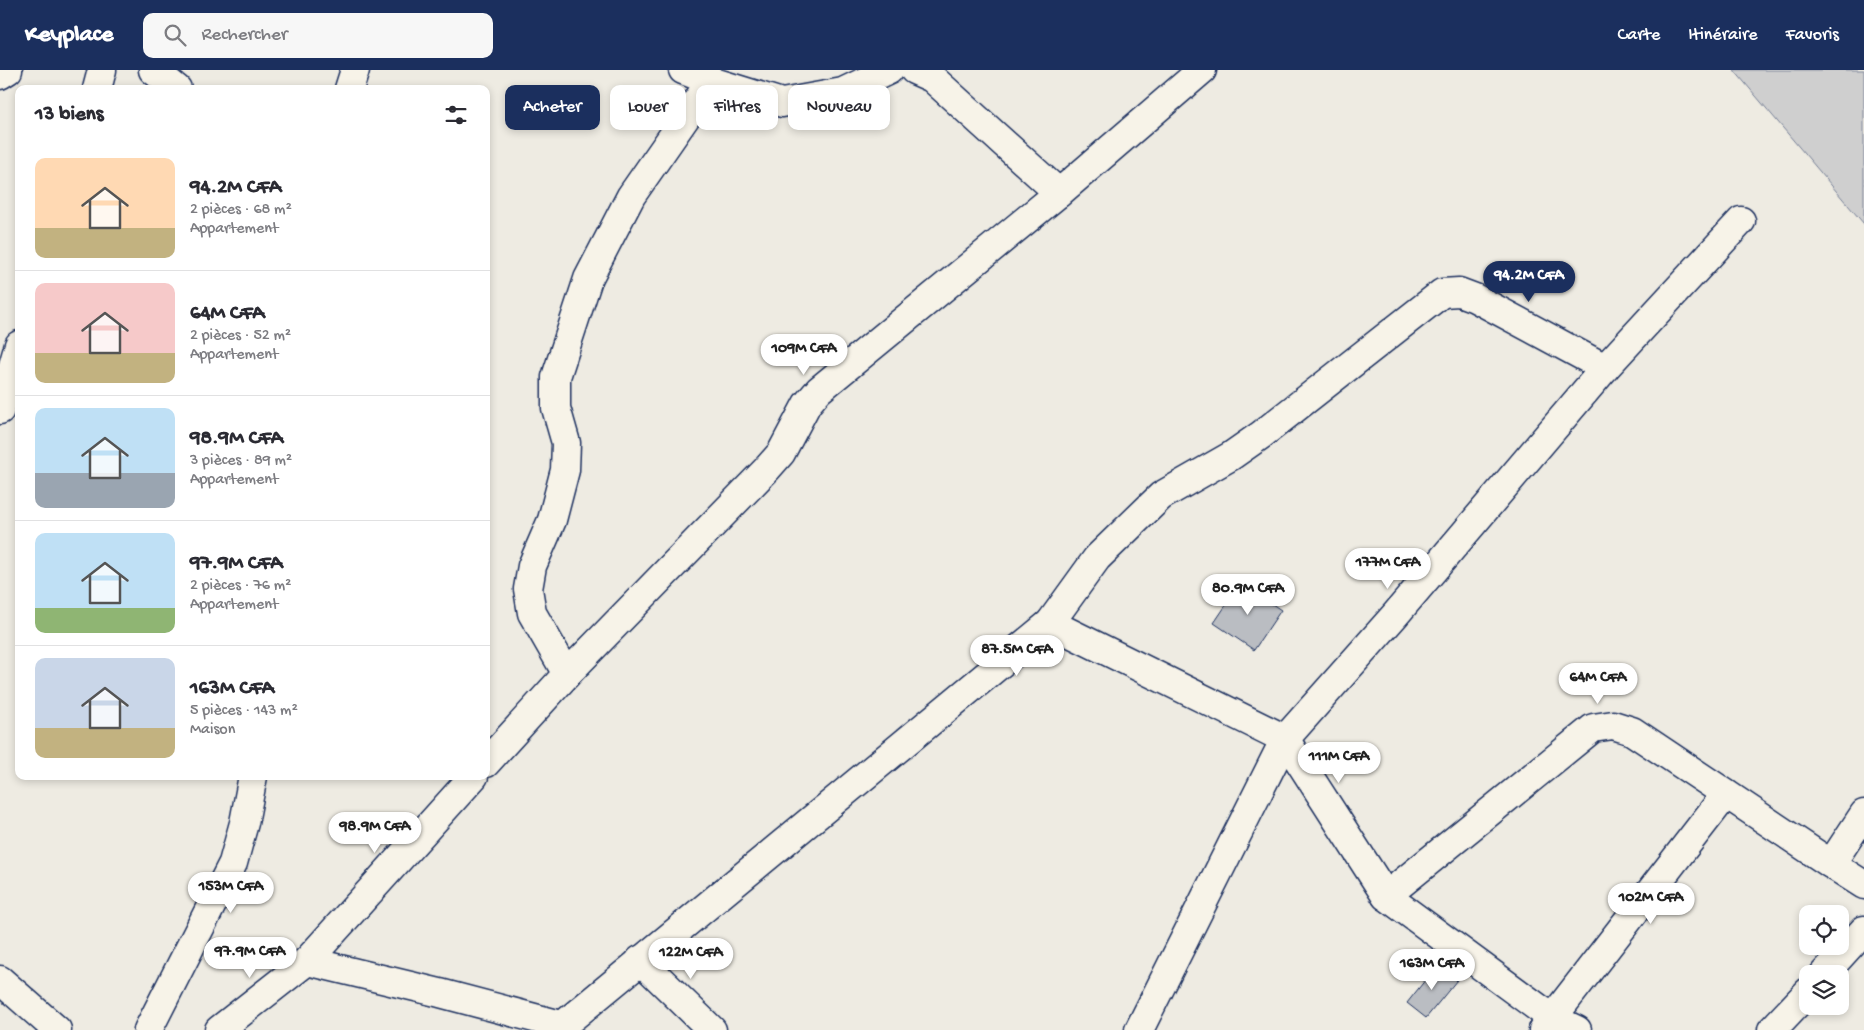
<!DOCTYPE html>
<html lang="fr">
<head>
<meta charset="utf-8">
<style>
	:root { --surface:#fff; --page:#f7f7f7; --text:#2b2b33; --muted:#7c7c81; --line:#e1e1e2; --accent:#1b2f5e }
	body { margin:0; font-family:"Gochi Hand",sans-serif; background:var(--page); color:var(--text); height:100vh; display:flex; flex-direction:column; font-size:19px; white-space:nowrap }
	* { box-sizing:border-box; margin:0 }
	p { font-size:16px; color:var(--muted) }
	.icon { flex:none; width:28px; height:28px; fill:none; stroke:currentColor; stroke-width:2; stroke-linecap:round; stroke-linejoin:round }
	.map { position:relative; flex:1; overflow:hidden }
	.side { position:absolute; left:15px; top:15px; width:475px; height:695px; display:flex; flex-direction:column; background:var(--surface); border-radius:10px; box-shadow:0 2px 8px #0003 }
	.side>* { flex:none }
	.top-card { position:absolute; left:505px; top:15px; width:475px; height:45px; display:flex; gap:10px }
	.controls { position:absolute; left:1799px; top:835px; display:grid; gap:10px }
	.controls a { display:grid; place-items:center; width:50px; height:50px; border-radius:10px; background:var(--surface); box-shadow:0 2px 8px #0003; font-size:25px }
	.price { position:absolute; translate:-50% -42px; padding:0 11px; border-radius:18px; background:#fff; color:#222; font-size:16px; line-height:32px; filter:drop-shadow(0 1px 2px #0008) }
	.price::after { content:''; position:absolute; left:50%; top:30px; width:15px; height:11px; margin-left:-8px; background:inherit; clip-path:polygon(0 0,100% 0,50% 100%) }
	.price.selected { background:var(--accent); color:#fff }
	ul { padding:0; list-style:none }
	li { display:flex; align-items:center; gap:15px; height:125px; padding:0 20px }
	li+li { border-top:1px solid var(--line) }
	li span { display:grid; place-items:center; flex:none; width:140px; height:100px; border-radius:10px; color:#555 }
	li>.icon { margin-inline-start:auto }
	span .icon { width:60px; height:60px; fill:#fffc; stroke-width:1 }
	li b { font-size:21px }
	h2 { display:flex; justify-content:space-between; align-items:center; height:60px; padding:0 20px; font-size:21px }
	.chip { padding:0 18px; border-radius:10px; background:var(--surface); box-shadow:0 2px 8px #0003; font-size:18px; line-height:45px }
	.chip.selected { background:var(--accent); color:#fff }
	header { display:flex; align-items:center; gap:30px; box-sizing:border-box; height:70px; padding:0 25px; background:var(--accent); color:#fff }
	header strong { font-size:24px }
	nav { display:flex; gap:28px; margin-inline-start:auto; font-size:18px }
	.search { width:350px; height:45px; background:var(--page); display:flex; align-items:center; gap:12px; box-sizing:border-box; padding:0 18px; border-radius:10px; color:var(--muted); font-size:19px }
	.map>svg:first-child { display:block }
</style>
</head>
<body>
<header>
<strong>Keyplace</strong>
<div class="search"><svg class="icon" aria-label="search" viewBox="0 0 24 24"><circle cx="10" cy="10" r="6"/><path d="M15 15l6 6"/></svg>Rechercher</div>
<nav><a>Carte</a><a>Itinéraire</a><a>Favoris</a></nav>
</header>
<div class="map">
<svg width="1864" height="960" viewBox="0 0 1864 960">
	<rect width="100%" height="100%" fill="#eeebe2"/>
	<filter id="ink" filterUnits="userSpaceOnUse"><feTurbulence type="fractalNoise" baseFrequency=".02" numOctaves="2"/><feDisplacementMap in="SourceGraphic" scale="10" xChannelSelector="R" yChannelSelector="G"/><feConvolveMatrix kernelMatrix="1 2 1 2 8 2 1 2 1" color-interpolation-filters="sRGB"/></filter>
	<g filter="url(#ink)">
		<polygon fill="#cfcfcf" stroke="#757f96" points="1734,0 1864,0 1864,154"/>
		<g fill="#babdc2" stroke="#1b2f5e">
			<polygon points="1241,513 1281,540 1254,580 1214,553"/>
			<polygon points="1438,894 1457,910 1426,948 1407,933"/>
		</g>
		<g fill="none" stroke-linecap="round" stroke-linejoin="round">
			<g stroke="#1b2f5e" stroke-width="31">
				<g id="minor">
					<polyline points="153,0 177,19"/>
					<polyline points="683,0 711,11 782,33 843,22 889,0"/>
					<polyline points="914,0 932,8 1059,123"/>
					<polyline points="0,5 8,0"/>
					<polyline points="97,19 102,0"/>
					<polyline points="349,19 355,0"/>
					<polyline points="0,340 19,275"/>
					<polyline points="1050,553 1285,669 1386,826 1552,948 1577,960"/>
					<polyline points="567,604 532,543 528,519 532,496 552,450 565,400 566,373 556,338 556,307 588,209 631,126 711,11"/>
					<polyline points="486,693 567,604 766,400 781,383 807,334 819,320 1059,123 1202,0"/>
					<polyline points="1864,744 1831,794 1864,815"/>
					<polyline points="1386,826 1593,658 1613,655 1632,661 1831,794"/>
					<polyline points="640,890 712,960"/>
					<polyline points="307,891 440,923 561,955"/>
					<polyline points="1824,904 1864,860"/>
					<polyline points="0,910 57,960"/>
					<polyline points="148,960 233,793 244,753 253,706"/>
					<polyline points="219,960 307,891 474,706"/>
					<polyline points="557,960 1050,553 1097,488 1161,426 1231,386 1261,365 1442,223 1459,222 1475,228 1605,298"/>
					<polyline points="1139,960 1285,669 1396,544 1605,298 1741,151"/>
					<polyline points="1543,960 1726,724"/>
					<polyline points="1772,960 1808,922"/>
				</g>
			</g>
			<use href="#minor" stroke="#f7f3e8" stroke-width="28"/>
		</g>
	</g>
</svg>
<div class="controls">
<a><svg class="icon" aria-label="locate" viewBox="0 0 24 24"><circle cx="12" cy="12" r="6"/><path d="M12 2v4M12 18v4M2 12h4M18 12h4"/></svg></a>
<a><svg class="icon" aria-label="layers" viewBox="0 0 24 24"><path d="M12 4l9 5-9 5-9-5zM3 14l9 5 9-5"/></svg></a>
</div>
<b class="price selected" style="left:1529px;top:233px">94.2M CFA</b>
<b class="price" style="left:804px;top:306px">109M CFA</b>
<b class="price" style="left:1388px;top:520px">177M CFA</b>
<b class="price" style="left:1248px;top:546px">80.9M CFA</b>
<b class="price" style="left:1017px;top:607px">87.5M CFA</b>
<b class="price" style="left:1598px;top:635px">64M CFA</b>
<b class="price" style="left:1339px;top:714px">111M CFA</b>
<b class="price" style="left:375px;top:784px">98.9M CFA</b>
<b class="price" style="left:231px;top:844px">153M CFA</b>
<b class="price" style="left:1651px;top:855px">102M CFA</b>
<b class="price" style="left:250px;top:909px">97.9M CFA</b>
<b class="price" style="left:691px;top:910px">122M CFA</b>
<b class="price" style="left:1432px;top:921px">163M CFA</b>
<div class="top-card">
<a class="chip selected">Acheter</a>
<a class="chip">Louer</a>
<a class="chip">Filtres</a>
<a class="chip">Nouveau</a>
</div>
<section class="side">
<h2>13 biens<svg class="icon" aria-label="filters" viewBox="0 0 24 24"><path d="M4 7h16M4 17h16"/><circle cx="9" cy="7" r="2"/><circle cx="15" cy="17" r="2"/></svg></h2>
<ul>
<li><span style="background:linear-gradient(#ffd9b3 70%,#c2b280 0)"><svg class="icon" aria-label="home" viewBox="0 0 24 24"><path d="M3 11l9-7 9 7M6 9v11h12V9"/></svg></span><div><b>94.2M CFA</b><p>2 pièces · 68 m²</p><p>Appartement</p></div></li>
<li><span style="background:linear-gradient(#f6c9c9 70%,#c2b280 0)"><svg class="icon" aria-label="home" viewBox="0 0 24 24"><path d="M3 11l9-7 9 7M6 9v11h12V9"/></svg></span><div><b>64M CFA</b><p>2 pièces · 52 m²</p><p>Appartement</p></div></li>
<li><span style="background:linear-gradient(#bfe0f5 65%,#9aa5b1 0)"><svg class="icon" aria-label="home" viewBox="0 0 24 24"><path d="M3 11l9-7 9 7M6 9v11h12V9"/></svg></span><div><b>98.9M CFA</b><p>3 pièces · 89 m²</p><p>Appartement</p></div></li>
<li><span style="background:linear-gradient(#bfe0f5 75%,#8fb573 0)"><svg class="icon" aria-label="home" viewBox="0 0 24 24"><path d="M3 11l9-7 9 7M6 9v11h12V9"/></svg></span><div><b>97.9M CFA</b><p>2 pièces · 76 m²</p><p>Appartement</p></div></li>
<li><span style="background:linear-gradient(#c9d6e8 70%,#c2b280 0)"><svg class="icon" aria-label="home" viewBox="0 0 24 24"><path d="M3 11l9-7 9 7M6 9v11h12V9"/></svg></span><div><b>163M CFA</b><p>5 pièces · 143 m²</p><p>Maison</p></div></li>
</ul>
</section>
</div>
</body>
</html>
